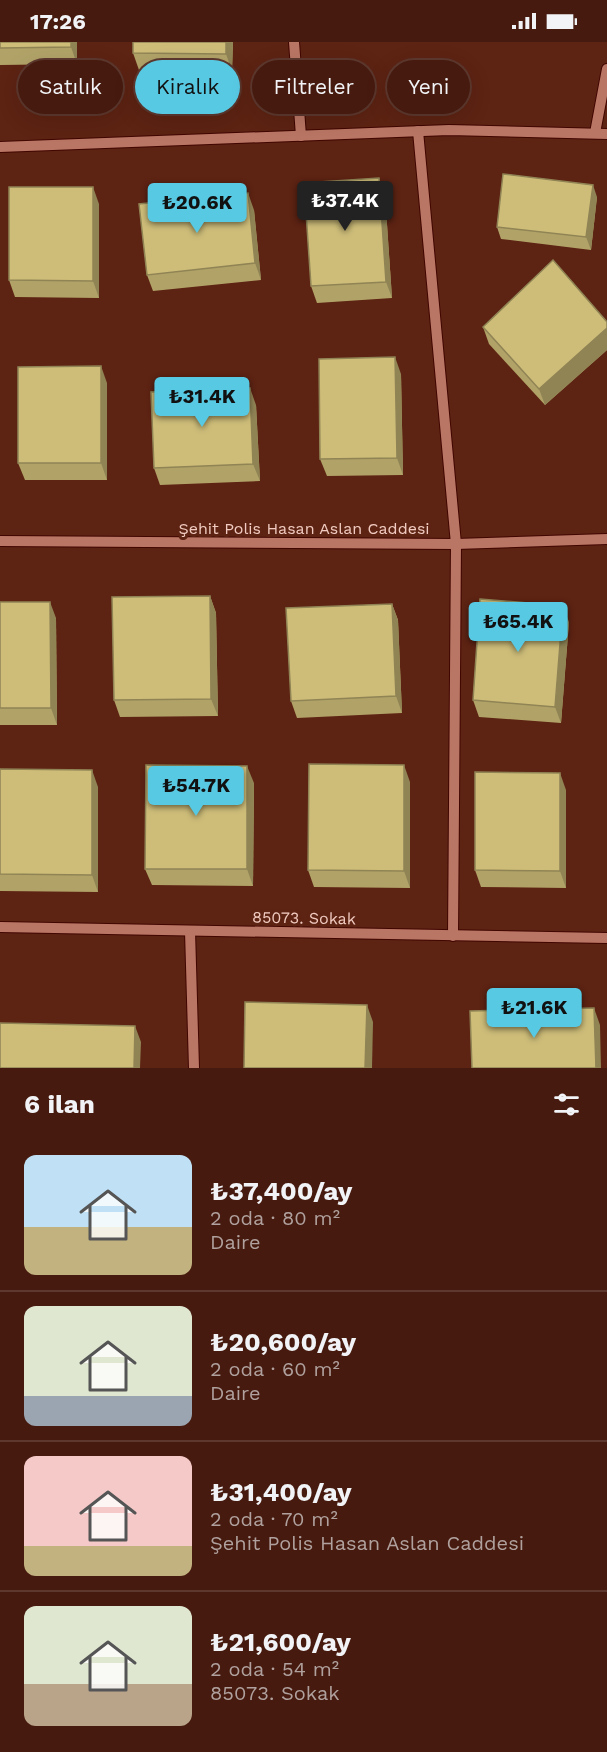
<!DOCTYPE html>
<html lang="tr">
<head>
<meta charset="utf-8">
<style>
	:root { --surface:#461a0e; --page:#50271c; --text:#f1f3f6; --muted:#b0a19e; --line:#5e382e; --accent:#58c9e3 }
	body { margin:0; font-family:"Work Sans",sans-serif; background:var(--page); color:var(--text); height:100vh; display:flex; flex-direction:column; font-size:22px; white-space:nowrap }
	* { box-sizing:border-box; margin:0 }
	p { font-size:20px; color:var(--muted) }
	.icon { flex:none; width:33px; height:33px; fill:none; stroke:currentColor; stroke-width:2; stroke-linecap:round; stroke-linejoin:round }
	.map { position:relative; height:1026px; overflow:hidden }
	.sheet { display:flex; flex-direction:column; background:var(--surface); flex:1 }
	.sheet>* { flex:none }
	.top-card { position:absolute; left:18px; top:18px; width:572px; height:54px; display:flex; gap:12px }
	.price { position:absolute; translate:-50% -51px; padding:0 14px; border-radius:6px; background:var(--accent); color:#111; font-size:20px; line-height:39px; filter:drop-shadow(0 2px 3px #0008) }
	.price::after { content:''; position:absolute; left:50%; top:36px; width:18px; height:14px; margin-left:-9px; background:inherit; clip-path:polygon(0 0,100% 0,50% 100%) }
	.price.current { background:#222; color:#fff }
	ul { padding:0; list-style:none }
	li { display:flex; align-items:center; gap:18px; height:150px; padding:0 24px }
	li+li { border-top:2px solid var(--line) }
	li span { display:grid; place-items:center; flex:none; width:168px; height:120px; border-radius:12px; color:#555 }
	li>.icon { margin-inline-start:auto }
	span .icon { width:72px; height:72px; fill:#fffc; stroke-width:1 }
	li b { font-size:26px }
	h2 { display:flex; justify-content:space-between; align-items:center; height:72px; padding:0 24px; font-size:26px }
	.pill { padding:0 21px; border-radius:27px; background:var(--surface); box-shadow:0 6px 24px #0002,0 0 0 2px var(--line); font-size:21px; line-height:54px }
	.pill.current { background:var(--accent); color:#111 }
	.status { display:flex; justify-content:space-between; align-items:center; height:42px; padding:0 30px; background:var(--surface); direction:ltr }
	.status svg { height:16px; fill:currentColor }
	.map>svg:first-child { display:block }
</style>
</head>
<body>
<div class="status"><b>17:26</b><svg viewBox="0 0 49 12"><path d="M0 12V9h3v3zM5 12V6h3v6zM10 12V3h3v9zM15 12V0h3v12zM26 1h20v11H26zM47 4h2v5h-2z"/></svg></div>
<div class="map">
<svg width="607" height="1026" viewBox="0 0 607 1026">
	<rect width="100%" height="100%" fill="#5d2313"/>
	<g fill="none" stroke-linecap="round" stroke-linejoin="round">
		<g stroke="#400600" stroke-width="12">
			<g id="minor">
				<polyline points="294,0 301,94"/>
				<polyline points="418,89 456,502 453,894"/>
				<polyline points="595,91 607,27"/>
				<polyline points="0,105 449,88 607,92"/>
				<polyline points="0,499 456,502 607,497"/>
				<polyline points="0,885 607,896"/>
				<polyline points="190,889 194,1026"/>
			</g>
		</g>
		<use href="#minor" stroke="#ba7664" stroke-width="10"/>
	</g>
	<g fill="#b1a368">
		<polygon points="0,0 77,0 77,22 0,23"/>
		<polygon points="133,0 233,0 232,29 139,28 133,11"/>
		<polygon points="385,153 392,256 317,261 311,244"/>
		<polygon points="597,155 591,208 501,197 497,185"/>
		<polygon points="99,162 99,256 15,255 9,238"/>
		<polygon points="254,168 261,238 153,249 147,233"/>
		<polygon points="607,280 607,308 545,363 489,302 483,285"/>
		<polygon points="401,332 403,433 327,434 320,417"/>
		<polygon points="107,341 107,438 25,438 18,421"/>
		<polygon points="256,363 260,439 160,443 154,426"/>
		<polygon points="210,554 216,571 218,674 120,675 114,658"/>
		<polygon points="0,560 56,576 57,683 0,683"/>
		<polygon points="392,562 398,578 402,671 297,676 291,659"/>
		<polygon points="569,580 561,681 479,675 473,658"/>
		<polygon points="0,727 98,745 98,850 0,849"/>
		<polygon points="410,740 410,846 314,845 308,828"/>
		<polygon points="254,741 253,844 152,843 145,827"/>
		<polygon points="566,748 566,846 481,845 475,828"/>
	</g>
	<g fill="#908455">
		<polygon points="71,0 77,0 77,22 71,5"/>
		<polygon points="226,0 233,0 232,29 226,12"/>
		<polygon points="379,136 385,153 392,256 386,240"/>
		<polygon points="593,143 597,155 591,208 586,195"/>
		<polygon points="93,145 99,162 99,256 93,239"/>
		<polygon points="248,151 254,168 261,238 255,221"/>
		<polygon points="607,286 607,308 545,363 539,347"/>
		<polygon points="395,315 401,332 403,433 397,416"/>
		<polygon points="101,324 107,341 107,438 101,421"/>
		<polygon points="250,346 256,363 260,439 253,422"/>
		<polygon points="210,554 216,571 218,674 211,657"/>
		<polygon points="50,560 56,576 57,683 51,666"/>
		<polygon points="392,562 398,578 402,671 396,654"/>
		<polygon points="563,564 569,580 561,681 555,665"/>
		<polygon points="404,723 410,740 410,846 404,829"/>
		<polygon points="247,724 254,741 253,844 247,827"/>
		<polygon points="92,728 98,745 98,850 92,833"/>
		<polygon points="560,731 566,748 566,846 560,829"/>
		<polygon points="367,963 373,980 372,1026 365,1026"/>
		<polygon points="594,966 600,983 601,1026 596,1026"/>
		<polygon points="135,984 141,1000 140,1026 134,1026"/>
	</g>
	<g fill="#cebd79" stroke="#908455" stroke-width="1.5">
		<polygon points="0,0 71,0 71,5 0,6"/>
		<polygon points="133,0 226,0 226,12 133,11"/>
		<polygon points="503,132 593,143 586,195 497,185"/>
		<polygon points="379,136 386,240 311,244 304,141"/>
		<polygon points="9,145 93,145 93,239 9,238"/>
		<polygon points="248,151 255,221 147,233 139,162"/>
		<polygon points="553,218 607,280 607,286 539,347 483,285"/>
		<polygon points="395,315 397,416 320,417 319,317"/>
		<polygon points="101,324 101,421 18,421 18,325"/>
		<polygon points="250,346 253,422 154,426 151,350"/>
		<polygon points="210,554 211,657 114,658 112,555"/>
		<polygon points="480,557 563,564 555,665 473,658"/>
		<polygon points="0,560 50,560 51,666 0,666"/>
		<polygon points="392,562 396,654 291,659 286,566"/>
		<polygon points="309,722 404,723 404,829 308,828"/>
		<polygon points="146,723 247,724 247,827 145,827"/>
		<polygon points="0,727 92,728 92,833 0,832"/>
		<polygon points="475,730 560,731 560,829 475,828"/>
		<polygon points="245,960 367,963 365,1026 244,1026"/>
		<polygon points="594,966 596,1026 472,1026 470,969"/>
		<polygon points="0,981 135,984 134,1026 0,1026"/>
	</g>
	<g text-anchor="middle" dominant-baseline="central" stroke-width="6" stroke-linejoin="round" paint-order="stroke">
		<g font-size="16" fill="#f1cbc1" stroke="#5d2313">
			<text x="304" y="486">Şehit Polis Hasan Aslan Caddesi</text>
			<text transform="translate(304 876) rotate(1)">85073. Sokak</text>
		</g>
	</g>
</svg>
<b class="price current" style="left:345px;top:190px">₺37.4K</b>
<b class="price" style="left:197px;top:192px">₺20.6K</b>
<b class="price" style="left:202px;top:386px">₺31.4K</b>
<b class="price" style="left:518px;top:611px">₺65.4K</b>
<b class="price" style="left:196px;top:775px">₺54.7K</b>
<b class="price" style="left:534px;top:997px">₺21.6K</b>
<div class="top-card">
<a class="pill">Satılık</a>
<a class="pill current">Kiralık</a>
<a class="pill">Filtreler</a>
<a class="pill">Yeni</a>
</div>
</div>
<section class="sheet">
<h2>6 ilan<svg class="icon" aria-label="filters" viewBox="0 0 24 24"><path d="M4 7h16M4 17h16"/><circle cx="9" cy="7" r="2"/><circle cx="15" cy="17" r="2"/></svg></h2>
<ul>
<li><span style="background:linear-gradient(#bfe0f5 60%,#c2b280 0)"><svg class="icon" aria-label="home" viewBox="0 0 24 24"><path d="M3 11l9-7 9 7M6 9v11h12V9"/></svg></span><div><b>₺37,400/ay</b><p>2 oda · 80 m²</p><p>Daire</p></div></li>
<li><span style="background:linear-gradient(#dfe7d0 75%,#9aa5b1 0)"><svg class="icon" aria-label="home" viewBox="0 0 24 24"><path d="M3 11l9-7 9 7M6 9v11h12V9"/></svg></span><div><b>₺20,600/ay</b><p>2 oda · 60 m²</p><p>Daire</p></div></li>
<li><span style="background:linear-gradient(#f6c9c9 75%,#c2b280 0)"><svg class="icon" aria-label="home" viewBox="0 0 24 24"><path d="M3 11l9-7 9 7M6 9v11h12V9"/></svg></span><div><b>₺31,400/ay</b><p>2 oda · 70 m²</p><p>Şehit Polis Hasan Aslan Caddesi</p></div></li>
<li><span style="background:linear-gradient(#dfe7d0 65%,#b9a48a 0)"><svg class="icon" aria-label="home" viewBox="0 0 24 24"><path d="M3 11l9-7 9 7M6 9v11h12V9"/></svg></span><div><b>₺21,600/ay</b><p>2 oda · 54 m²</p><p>85073. Sokak</p></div></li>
</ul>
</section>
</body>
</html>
